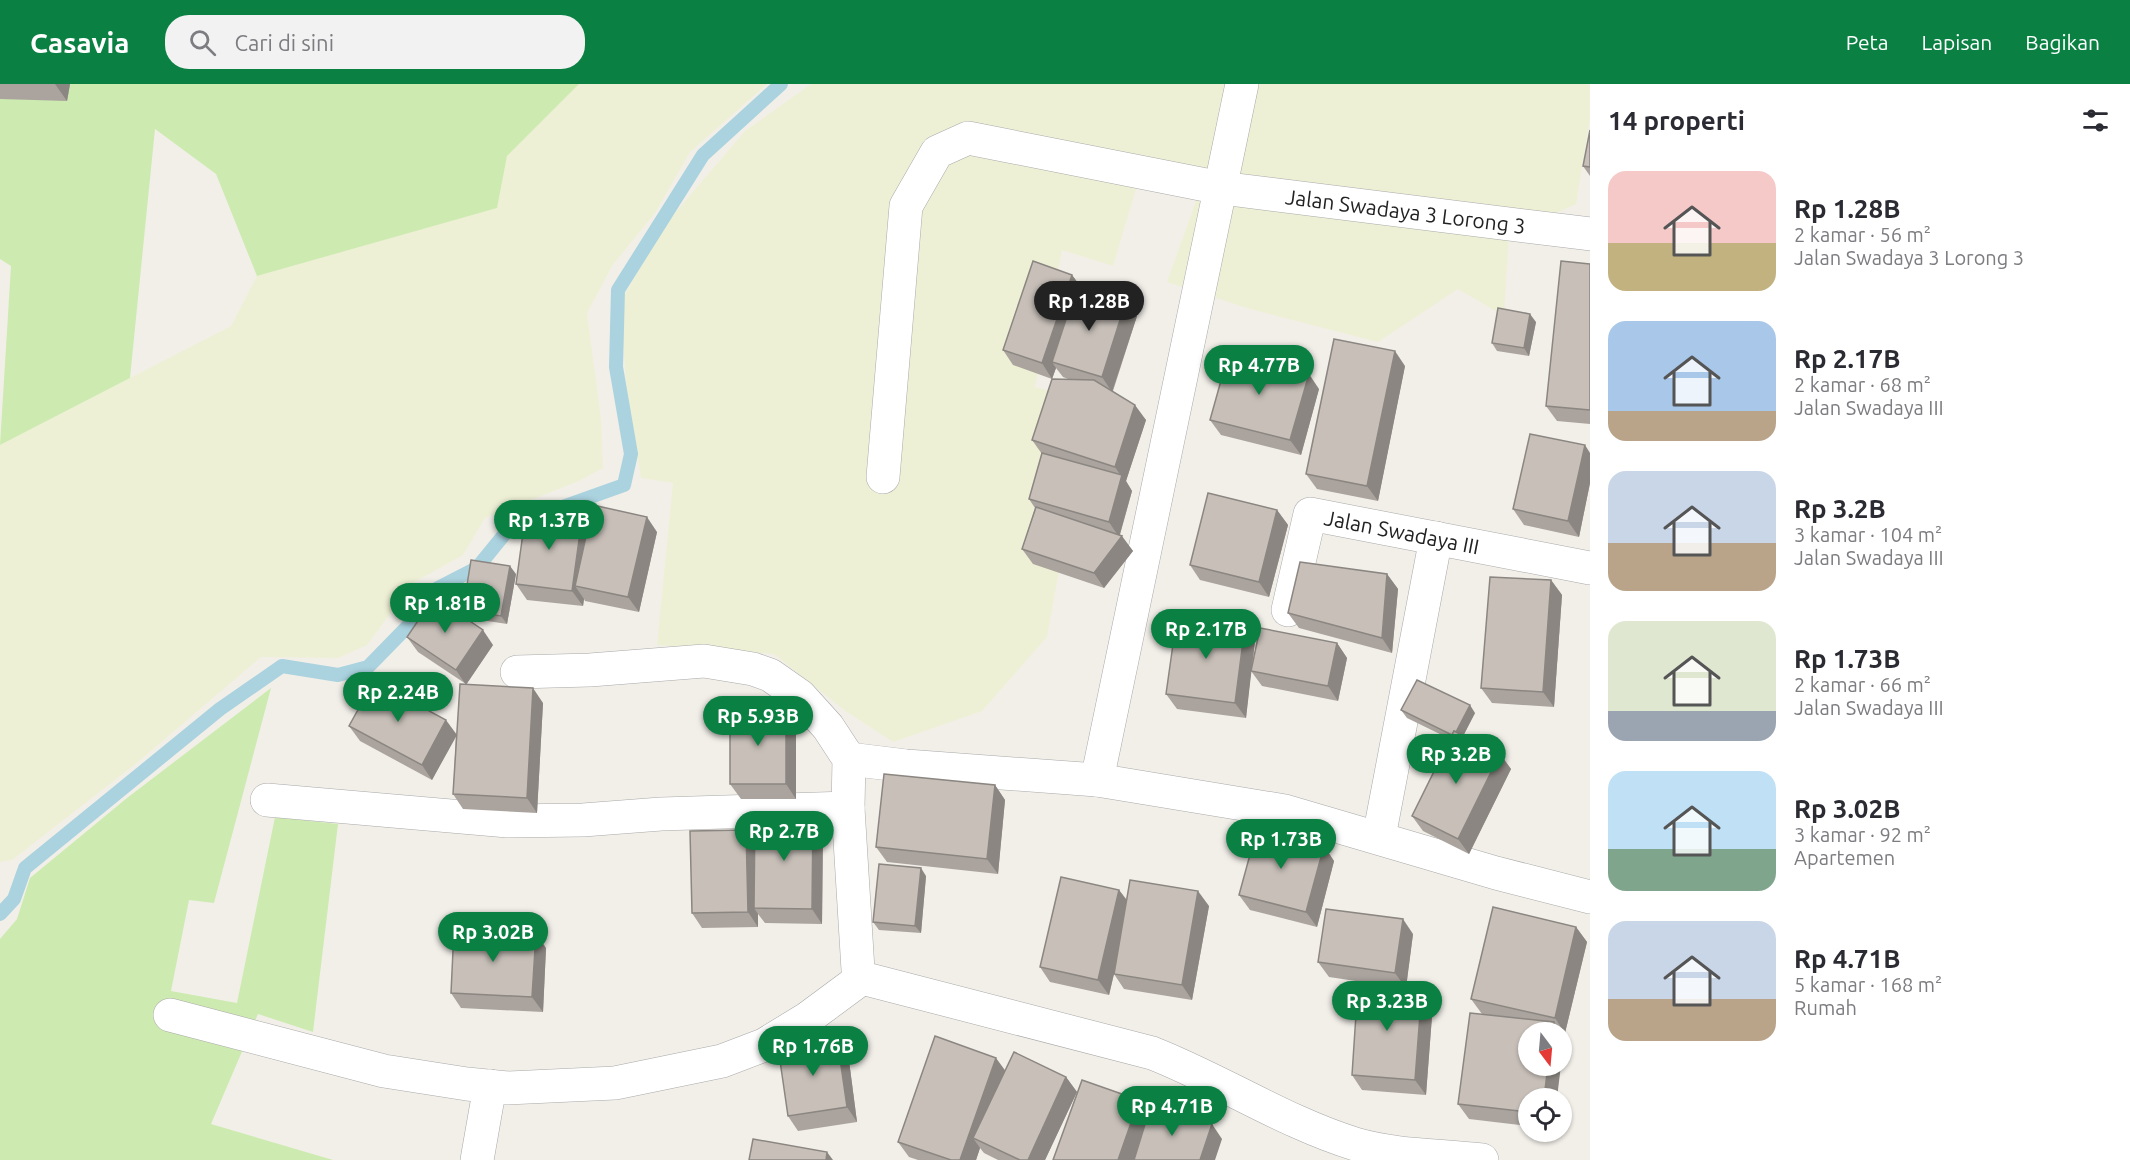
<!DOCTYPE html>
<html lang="id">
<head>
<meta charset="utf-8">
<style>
	:root { --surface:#fff; --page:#f2f2f3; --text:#2b2b33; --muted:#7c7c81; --accent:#0b8043 }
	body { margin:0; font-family:Ubuntu,sans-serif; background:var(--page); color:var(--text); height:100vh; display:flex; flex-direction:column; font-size:22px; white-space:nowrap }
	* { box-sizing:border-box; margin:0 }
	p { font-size:20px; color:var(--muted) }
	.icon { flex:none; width:33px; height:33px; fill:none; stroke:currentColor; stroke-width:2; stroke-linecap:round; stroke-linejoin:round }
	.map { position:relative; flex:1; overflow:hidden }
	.sheet { display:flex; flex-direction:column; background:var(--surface); width:540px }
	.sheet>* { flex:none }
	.needle { width:39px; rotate:164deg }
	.fabs { position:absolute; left:1518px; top:938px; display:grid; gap:12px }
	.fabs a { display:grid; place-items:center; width:54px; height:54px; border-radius:50%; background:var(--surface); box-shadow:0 2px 4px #0004; font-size:30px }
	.price { position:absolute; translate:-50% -51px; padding:0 14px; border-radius:21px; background:var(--accent); color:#fff; font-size:20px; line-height:39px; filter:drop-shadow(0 2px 3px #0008) }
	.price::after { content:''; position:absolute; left:50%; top:36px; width:18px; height:14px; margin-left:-9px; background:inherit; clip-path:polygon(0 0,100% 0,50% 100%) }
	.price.current { background:#222; color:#fff }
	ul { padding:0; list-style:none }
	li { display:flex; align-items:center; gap:18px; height:150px; padding:0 18px }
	li span { display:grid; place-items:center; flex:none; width:168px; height:120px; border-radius:18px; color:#555 }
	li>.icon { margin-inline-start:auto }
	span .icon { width:72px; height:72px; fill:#fffc; stroke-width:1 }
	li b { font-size:26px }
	h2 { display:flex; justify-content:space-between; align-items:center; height:72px; padding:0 18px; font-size:26px }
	header { display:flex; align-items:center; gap:36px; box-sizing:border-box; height:84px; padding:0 30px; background:var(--accent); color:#fff }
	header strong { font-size:28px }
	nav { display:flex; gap:33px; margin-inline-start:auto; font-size:21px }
	.search { width:420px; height:54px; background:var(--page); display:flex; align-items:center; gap:15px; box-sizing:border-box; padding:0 21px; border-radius:24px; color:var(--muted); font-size:22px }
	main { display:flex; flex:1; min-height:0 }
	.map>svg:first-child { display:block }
</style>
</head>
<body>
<header>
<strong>Casavia</strong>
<div class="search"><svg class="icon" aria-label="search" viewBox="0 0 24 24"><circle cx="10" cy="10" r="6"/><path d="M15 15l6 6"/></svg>Cari di sini</div>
<nav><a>Peta</a><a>Lapisan</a><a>Bagikan</a></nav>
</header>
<main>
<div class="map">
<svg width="1590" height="1076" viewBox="0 0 1590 1076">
	<rect width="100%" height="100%" fill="#f2efe9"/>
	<g fill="#eef0d5">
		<polygon points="579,0 767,0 690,68 655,129 612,182 587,229 601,335 603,384 579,397 485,434 463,471 413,499 367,561 338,574 261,573 138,678 12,776 0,778 0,361 231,242 257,192 496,124 507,72"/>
		<polygon points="811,0 1586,0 1590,1 1590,34 1576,120 1509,151 1504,232 1458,205 1378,258 1250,225 1167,198 1200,106 1142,85 1113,182 1062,166 1035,303 1090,317 1047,553 982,627 893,658 844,626 774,570 657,561 673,399 641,394 627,310 620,219 662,144 745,47"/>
	</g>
	<g fill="#cdebb0">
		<polygon points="62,0 579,0 507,72 497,124 257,192 216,90 155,45 130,294 0,361 11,182 0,175 0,2"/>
		<polygon points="271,604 214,819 189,816 171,907 237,919 275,733 338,740 313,948 258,930 211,1040 333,1076 0,1076 0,855 17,835 30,794 127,714"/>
	</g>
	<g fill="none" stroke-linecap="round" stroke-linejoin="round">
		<polyline stroke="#aad3df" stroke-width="14" points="0,830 14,815 25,784 220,625 282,582 338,591 368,583 408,542 438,504 477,484 512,441 624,401 631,370 616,283 618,206 703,71 781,0"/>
		<g stroke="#a9a9a9" stroke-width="34">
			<g id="street">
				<path id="s1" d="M883 393 906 122 937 68 968 54 1221 104 1590 150"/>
				<path id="s2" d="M1288 526 1310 430 1590 484"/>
				<path d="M517 588 590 586 704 577 753 585 770 591 800 612 828 643 849 675 848 724 858 886 862 894 1152 969C1221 996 1284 1038 1355 1060 1396 1072 1440 1071 1482 1076"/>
				<polyline points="849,675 906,682 1097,696 1285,727 1496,789 1590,813"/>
				<polyline points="1097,696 1242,0"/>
				<polyline points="267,716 508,737 583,736 661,730 848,724"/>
				<polyline points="1379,753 1436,454"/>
				<polyline points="170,931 384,987 467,1000 507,1004 615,999 722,977 764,961 808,934 862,894"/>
				<polyline points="477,1076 490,1002"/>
			</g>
		</g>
		<use href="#street" stroke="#fff" stroke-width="33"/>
	</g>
	<g fill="#aba49e">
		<polygon points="0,0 70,0 67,17 0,15"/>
		<polygon points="1590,46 1590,92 1583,82"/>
		<polygon points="1590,180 1590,340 1557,337 1546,322"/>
		<polygon points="1072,191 1081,203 1126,217 1137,232 1113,307 1146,336 1126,397 1132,407 1120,451 1133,467 1104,504 1033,480 1022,465 1035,424 1029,415 1042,370 1032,356 1068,295 1063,293 1056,284 1052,295 1013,281 1003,266"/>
		<polygon points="1536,238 1529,272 1497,267 1492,259"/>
		<polygon points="1405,282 1378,417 1317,405 1306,390"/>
		<polygon points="1319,305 1301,371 1221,351 1210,336"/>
		<polygon points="1590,369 1590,399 1579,453 1524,441 1513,425"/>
		<polygon points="1277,426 1288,441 1269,513 1200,496 1190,481"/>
		<polygon points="582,434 588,443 657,448 639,528 585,517 584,515 583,522 527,516 516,500"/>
		<polygon points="516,490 507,540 468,534 463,526"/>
		<polygon points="1387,490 1398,505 1392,569 1299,544 1288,529"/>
		<polygon points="1551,496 1562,511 1554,623 1492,619 1481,604"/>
		<polygon points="1245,542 1255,557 1252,585 1337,559 1347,574 1338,617 1262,602 1251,587 1246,634 1177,625 1166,610"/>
		<polygon points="407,553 493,561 466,600 543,619 537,729 463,725 453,710 456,651 432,696 360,657 349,642 457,650 466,600 418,568"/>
		<polygon points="1401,626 1475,629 1463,652 1500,670 1511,685 1469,770 1423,747 1412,732 1450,655 1407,634"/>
		<polygon points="796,641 796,715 741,715 730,700"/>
		<polygon points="995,701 1005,716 998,790 887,778 876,763"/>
		<polygon points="823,746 822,840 765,839 758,830 758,843 702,844 692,829 754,759"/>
		<polygon points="1324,762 1334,777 1317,843 1250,826 1239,811"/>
		<polygon points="926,792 921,849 879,846 873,838"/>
		<polygon points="1119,806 1127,816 1209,822 1192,916 1124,905 1114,890 1109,911 1050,898 1040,883"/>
		<polygon points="1576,843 1587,858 1565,949 1561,948 1528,948 1528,1042 1469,1035 1458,1020 1487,931 1482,930 1471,915"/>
		<polygon points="1413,850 1406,903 1433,919 1426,1011 1362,1006 1352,991 1389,902 1329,893 1318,878"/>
		<polygon points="546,864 543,928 461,924 451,909"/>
		<polygon points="848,969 857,1038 798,1047 788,1032"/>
		<polygon points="1005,987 1066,993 1077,1008 1045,1076 998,1076 984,1069 980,1064 976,1076 918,1076 909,1073 898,1058"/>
	</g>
	<g fill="#8b8681">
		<polygon points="55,0 70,0 67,17"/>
		<polygon points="1072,191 1083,206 1052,278 1056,284 1052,295 1042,279"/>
		<polygon points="1126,217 1137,232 1112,308 1102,293"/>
		<polygon points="1530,230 1536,238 1529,272 1524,264"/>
		<polygon points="1395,267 1405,282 1378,417 1367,402"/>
		<polygon points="1309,290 1319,305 1301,371 1290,356"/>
		<polygon points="1135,321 1146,336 1126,397 1132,407 1119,453 1109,438 1121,392 1115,383"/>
		<polygon points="1585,361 1590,369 1590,399 1579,453 1568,437"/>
		<polygon points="1277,426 1288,441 1269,513 1259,498"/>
		<polygon points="647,433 657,448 639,528 628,513"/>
		<polygon points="582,434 592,449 575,502 584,515 583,522 572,507"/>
		<polygon points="1122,452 1133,467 1104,504 1094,489"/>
		<polygon points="510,482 516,490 507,540 501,532"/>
		<polygon points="1387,490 1398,505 1392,569 1382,554"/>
		<polygon points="1551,496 1562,511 1554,623 1543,608"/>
		<polygon points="1245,542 1255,557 1246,634 1235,619"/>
		<polygon points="483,546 493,561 466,601 456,586"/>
		<polygon points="1337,559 1347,574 1338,617 1328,602"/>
		<polygon points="533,604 543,619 537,729 527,714"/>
		<polygon points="1470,621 1475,629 1459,660 1454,652"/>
		<polygon points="786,626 796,641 796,715 786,700"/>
		<polygon points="446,636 457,651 432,696 422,681"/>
		<polygon points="1500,670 1511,685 1469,770 1458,755"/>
		<polygon points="995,701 1005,716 998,790 987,775"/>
		<polygon points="813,731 823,746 822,840 812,825"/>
		<polygon points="746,746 756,761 754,824 758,830 758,843 748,828"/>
		<polygon points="1324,762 1334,777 1317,843 1306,828"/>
		<polygon points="921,784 926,792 921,849 915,842"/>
		<polygon points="1119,806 1130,821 1109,911 1098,896"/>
		<polygon points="1198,807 1209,822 1192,916 1182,901"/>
		<polygon points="1403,835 1413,850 1406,904 1395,889"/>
		<polygon points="1576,843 1587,858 1565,949 1555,934"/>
		<polygon points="536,849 546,864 543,928 532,913"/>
		<polygon points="1422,904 1433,919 1426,1011 1415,996"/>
		<polygon points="1554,938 1560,948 1552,948"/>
		<polygon points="1562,950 1564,953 1562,974"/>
		<polygon points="837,954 848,969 857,1038 847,1023"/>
		<polygon points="996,974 1007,989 973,1054 980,1064 976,1076 960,1076"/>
		<polygon points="1548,981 1561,981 1557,1014 1544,1014"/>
		<polygon points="1066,993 1077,1008 1045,1076 1028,1076"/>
		<polygon points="1139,1016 1150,1031 1134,1076 1118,1076"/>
		<polygon points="1212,1040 1222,1055 1215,1076 1200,1076"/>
		<polygon points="827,1068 833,1076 826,1076"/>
	</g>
	<g fill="#c7bfb8" stroke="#8b8681" stroke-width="1.5">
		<polygon points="1590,46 1590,83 1583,82"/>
		<polygon points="1033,177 1072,191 1042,279 1003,266"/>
		<polygon points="1561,177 1590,180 1590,326 1546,322"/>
		<polygon points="1077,202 1126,217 1102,293 1052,278"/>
		<polygon points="1498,224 1530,230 1524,264 1492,259"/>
		<polygon points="1334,255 1395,267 1367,402 1306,390"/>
		<polygon points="1229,268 1309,290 1290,356 1210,336"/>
		<polygon points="1052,295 1094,296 1135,321 1115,383 1032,356"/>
		<polygon points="1530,350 1585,361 1568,437 1513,425"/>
		<polygon points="1042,369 1122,391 1109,438 1029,415"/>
		<polygon points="1208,409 1277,426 1259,498 1190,481"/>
		<polygon points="593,421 647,433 628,513 575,502"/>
		<polygon points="1036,423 1122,452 1094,489 1022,465"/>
		<polygon points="526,427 582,434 572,507 516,500"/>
		<polygon points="471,476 510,482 501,532 463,526"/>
		<polygon points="1300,478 1387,490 1382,554 1288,529"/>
		<polygon points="1490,493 1551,496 1543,608 1481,604"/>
		<polygon points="434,513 483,546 456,586 407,553"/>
		<polygon points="1177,532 1245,542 1235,619 1166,610"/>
		<polygon points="1260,544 1337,559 1328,602 1251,587"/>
		<polygon points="1417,596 1470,621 1456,648 1454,647 1452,651 1401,626"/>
		<polygon points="374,597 446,636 422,681 349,642"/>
		<polygon points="460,600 533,604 527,714 453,710"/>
		<polygon points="730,625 786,626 786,700 730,700"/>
		<polygon points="1454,647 1500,670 1458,755 1412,732"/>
		<polygon points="884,690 995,701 987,775 876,763"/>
		<polygon points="755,731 813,731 812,825 754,824"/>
		<polygon points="1257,745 1324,762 1306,828 1239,811"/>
		<polygon points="746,746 748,828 692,829 690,747"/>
		<polygon points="879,780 921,784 915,842 873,838"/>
		<polygon points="1061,793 1119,806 1098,896 1040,883"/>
		<polygon points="1130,796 1198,807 1182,901 1114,890"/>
		<polygon points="1493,823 1576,843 1555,934 1471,915"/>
		<polygon points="1326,825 1403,835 1395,889 1318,878"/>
		<polygon points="454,845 536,849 532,913 451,909"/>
		<polygon points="1358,900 1422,904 1415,996 1352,991"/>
		<polygon points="1470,929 1554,938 1552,948 1528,948 1528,981 1548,981 1544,1014 1528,1014 1528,1028 1458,1020"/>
		<polygon points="935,952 996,974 960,1076 951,1076 898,1058"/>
		<polygon points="837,954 847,1023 788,1032 778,963"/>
		<polygon points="1014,968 1066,993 1028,1076 1020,1076 973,1054"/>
		<polygon points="1082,996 1139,1016 1118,1076 1053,1076"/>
		<polygon points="1151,1021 1212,1040 1200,1076 1134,1076"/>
		<polygon points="753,1055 827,1068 826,1076 749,1076"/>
	</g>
	<g text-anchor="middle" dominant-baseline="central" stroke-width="5" stroke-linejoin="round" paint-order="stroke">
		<g font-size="21" fill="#222" stroke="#fff">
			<text stroke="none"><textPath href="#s1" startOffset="812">Jalan Swadaya 3 Lorong 3</textPath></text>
			<text stroke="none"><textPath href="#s2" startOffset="192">Jalan Swadaya III</textPath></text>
		</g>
	</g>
</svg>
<div class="fabs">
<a><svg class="needle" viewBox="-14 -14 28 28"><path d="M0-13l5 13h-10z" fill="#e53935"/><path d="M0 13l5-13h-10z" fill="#7c7c81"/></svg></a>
<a><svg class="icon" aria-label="locate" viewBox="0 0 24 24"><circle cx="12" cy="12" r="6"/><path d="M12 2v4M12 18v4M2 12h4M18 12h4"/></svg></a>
</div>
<b class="price current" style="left:1089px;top:248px">Rp 1.28B</b>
<b class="price" style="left:1259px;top:312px">Rp 4.77B</b>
<b class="price" style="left:549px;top:467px">Rp 1.37B</b>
<b class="price" style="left:445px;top:550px">Rp 1.81B</b>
<b class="price" style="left:1206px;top:576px">Rp 2.17B</b>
<b class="price" style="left:398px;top:639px">Rp 2.24B</b>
<b class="price" style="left:758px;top:663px">Rp 5.93B</b>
<b class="price" style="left:1456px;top:701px">Rp 3.2B</b>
<b class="price" style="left:784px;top:778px">Rp 2.7B</b>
<b class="price" style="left:1281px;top:786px">Rp 1.73B</b>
<b class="price" style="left:493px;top:879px">Rp 3.02B</b>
<b class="price" style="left:1387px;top:948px">Rp 3.23B</b>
<b class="price" style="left:813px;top:993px">Rp 1.76B</b>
<b class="price" style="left:1172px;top:1053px">Rp 4.71B</b>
</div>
<section class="sheet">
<h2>14 properti<svg class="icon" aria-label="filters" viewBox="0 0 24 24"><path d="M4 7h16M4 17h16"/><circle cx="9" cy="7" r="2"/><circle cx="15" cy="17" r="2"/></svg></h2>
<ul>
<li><span style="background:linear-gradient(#f6c9c9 60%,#c2b280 0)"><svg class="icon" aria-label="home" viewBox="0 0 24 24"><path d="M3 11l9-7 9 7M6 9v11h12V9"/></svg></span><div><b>Rp 1.28B</b><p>2 kamar · 56 m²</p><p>Jalan Swadaya 3 Lorong 3</p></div></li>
<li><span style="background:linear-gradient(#a9c7e8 75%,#b9a48a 0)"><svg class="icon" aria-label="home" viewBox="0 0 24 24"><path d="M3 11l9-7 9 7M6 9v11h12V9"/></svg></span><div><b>Rp 2.17B</b><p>2 kamar · 68 m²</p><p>Jalan Swadaya III</p></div></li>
<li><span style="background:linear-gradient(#c9d6e8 60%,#b9a48a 0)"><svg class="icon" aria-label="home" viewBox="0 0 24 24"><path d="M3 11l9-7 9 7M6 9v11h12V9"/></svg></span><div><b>Rp 3.2B</b><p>3 kamar · 104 m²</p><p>Jalan Swadaya III</p></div></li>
<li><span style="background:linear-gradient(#dfe7d0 75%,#9aa5b1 0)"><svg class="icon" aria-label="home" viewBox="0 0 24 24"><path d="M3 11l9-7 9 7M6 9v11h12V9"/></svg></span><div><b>Rp 1.73B</b><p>2 kamar · 66 m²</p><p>Jalan Swadaya III</p></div></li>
<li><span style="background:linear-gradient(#bfe0f5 65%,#7fa58c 0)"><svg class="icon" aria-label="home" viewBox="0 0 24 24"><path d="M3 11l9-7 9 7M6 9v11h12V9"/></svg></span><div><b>Rp 3.02B</b><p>3 kamar · 92 m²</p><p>Apartemen</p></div></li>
<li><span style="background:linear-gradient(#c9d6e8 65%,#b9a48a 0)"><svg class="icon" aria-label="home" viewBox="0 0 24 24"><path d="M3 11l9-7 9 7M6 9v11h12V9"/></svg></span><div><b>Rp 4.71B</b><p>5 kamar · 168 m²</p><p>Rumah</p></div></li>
</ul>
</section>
</main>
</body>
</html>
